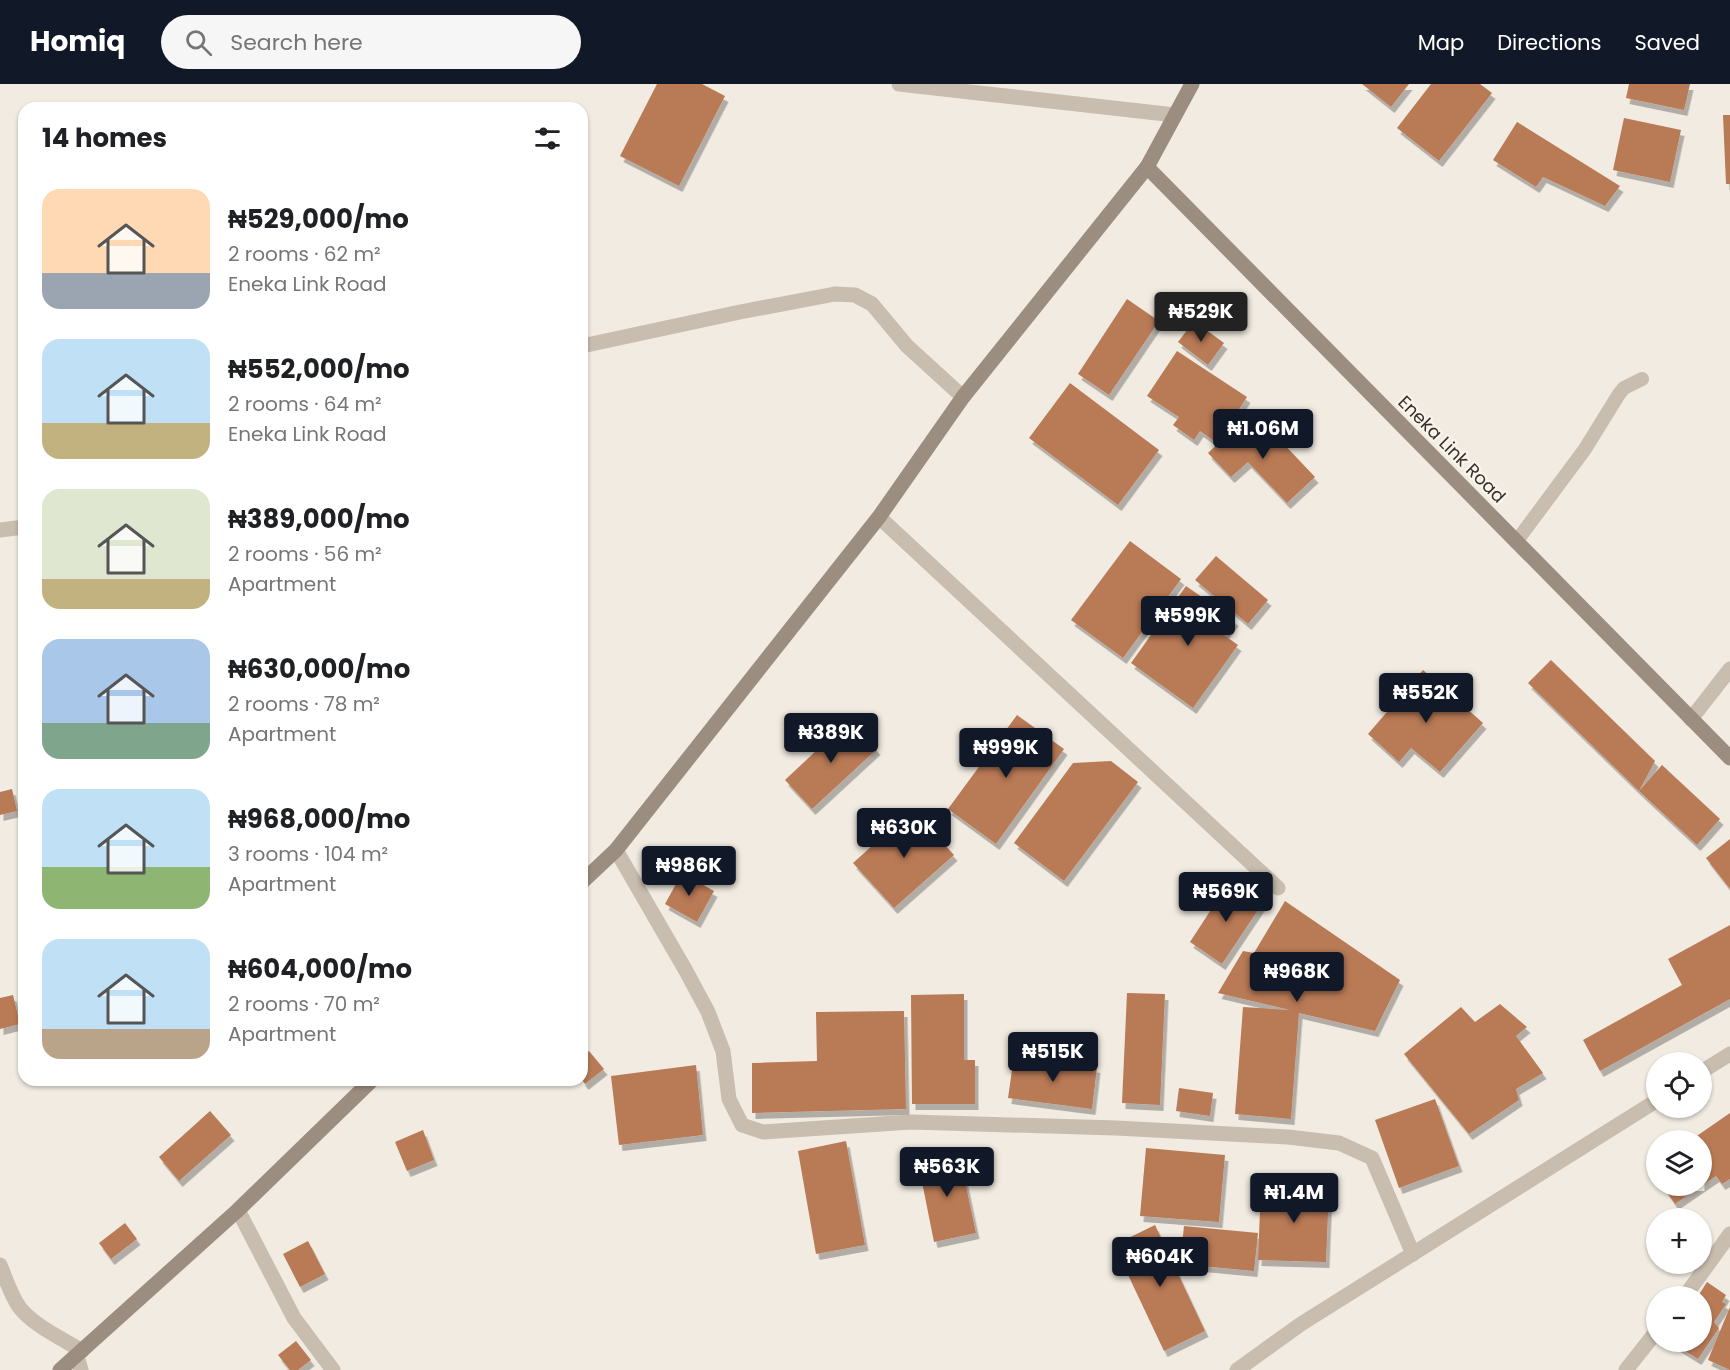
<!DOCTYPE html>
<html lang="en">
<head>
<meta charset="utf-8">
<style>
	:root { --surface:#fff; --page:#f6f6f6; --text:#202124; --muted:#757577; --accent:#111827 }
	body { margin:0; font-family:Poppins,sans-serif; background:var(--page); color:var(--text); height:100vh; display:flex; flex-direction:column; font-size:22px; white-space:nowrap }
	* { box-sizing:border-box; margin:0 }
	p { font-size:20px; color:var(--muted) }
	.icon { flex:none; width:33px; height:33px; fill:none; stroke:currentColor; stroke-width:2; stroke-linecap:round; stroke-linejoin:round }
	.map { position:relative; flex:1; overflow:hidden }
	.side { position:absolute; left:18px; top:18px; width:570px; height:984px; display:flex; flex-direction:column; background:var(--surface); border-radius:18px; box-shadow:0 2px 4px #0004 }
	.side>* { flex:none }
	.controls { position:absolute; left:1646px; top:968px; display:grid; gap:12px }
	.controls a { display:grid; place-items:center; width:66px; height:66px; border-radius:50%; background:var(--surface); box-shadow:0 2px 4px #0004; font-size:30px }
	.price { position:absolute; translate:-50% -51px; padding:0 14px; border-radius:6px; background:var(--accent); color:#fff; font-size:20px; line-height:39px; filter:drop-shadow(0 2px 3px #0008) }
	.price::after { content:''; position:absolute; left:50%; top:36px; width:18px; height:14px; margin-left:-9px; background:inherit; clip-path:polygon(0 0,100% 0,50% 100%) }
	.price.active { background:#222; color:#fff }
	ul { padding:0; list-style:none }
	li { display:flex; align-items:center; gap:18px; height:150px; padding:0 24px }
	li span { display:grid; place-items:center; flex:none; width:168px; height:120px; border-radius:18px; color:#555 }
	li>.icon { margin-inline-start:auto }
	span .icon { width:72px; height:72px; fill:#fffc; stroke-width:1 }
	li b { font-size:26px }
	h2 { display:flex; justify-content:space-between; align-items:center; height:72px; padding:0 24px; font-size:26px }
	header { display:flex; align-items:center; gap:36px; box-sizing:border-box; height:84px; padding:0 30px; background:var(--accent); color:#fff }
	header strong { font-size:28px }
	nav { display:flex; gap:33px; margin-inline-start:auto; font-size:21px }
	.search { width:420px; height:54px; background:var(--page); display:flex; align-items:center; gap:15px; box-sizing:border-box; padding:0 21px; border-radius:33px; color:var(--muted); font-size:22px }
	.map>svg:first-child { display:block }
</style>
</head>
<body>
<header>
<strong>Homiq</strong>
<div class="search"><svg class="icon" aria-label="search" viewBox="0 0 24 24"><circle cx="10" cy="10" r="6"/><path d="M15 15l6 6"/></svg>Search here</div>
<nav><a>Map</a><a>Directions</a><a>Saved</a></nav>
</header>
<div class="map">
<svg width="1730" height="1286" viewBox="0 0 1730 1286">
	<defs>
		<filter id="shadow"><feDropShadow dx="3.5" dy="6" stdDeviation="0" flood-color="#0004"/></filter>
	</defs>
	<rect width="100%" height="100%" fill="#f1ebe1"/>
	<g fill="#b97a57" filter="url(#shadow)">
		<polygon points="657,0 702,0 725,12 679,102 620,72"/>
		<polygon points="1362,0 1409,0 1391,23"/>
		<polygon points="1431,0 1480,0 1492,9 1439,77 1397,44"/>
		<polygon points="1629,0 1690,0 1684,26 1626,14"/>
		<polygon points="1723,31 1730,31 1730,100 1726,100"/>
		<polygon points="1624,34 1681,46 1670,98 1613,86"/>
		<polygon points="1517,38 1620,102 1605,122 1543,93 1536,103 1493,76"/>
		<polygon points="1127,215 1159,237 1109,311 1078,290"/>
		<polygon points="1194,237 1224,259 1208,281 1178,258"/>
		<polygon points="1177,267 1247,313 1217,359 1200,347 1194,356 1173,341 1179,333 1147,312"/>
		<polygon points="1070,299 1159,366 1118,421 1029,354"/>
		<polygon points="1260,335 1315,393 1287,419 1248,378 1231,393 1208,369 1232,346 1240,355"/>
		<polygon points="1130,457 1181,495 1123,574 1071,536"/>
		<polygon points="1216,472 1268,516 1248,540 1195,496"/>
		<polygon points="1186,502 1235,536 1224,551 1238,561 1193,624 1131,579"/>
		<polygon points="1551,576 1655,677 1639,707 1528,599"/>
		<polygon points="1423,586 1483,639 1440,688 1411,664 1399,678 1368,650"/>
		<polygon points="1017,631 1064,665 996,760 948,725"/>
		<polygon points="850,635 877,665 812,725 785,696"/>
		<polygon points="1111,677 1138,698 1064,797 1014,759 1073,679"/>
		<polygon points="1662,681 1720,735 1697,761 1639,707"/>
		<polygon points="12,705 17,727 0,731 0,708"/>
		<polygon points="913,725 954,771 894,824 853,779"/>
		<polygon points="1730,755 1730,805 1706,774"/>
		<polygon points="682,789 714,807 697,838 665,820"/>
		<polygon points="1229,798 1262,820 1222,880 1190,858"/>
		<polygon points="1285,817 1400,896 1375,947 1299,929 1291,1035 1235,1030 1243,923 1290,926 1218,909 1243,867 1254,869"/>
		<polygon points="1730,841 1730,915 1600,987 1583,956 1682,901 1668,875"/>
		<polygon points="1127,909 1165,910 1160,1021 1122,1019"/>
		<polygon points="964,910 964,976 975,976 975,1020 912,1020 911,911"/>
		<polygon points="13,911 20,940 0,945 0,914"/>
		<polygon points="1500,920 1527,943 1516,952 1543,989 1516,1005 1519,1016 1469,1050 1404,970 1461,923 1475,938"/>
		<polygon points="904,927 906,1025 752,1029 752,979 817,977 816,928"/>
		<polygon points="589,967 604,985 585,1000 582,996 582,972"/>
		<polygon points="1014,972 1097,983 1092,1025 1008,1014"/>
		<polygon points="696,981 703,1051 619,1061 611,992"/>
		<polygon points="1179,1004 1213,1009 1210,1032 1176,1027"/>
		<polygon points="1435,1015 1459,1082 1399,1104 1375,1036"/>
		<polygon points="210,1027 231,1051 179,1097 159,1073"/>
		<polygon points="1730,1029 1730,1095 1722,1100 1716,1092 1675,1120 1662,1101 1701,1101 1701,1056 1691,1056"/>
		<polygon points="423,1046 434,1076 407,1087 395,1058"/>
		<polygon points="846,1057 865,1161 816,1170 798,1067"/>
		<polygon points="1146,1064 1225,1071 1219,1138 1140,1132"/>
		<polygon points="959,1069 976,1149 934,1158 918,1078"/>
		<polygon points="1261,1101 1329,1103 1326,1178 1258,1176"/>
		<polygon points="125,1139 137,1155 111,1175 99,1159"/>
		<polygon points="1155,1141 1205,1247 1164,1267 1114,1161"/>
		<polygon points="1184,1142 1258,1149 1254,1187 1180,1180"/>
		<polygon points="308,1157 325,1190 300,1203 283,1170"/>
		<polygon points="1707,1198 1726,1211 1722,1218 1726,1220 1714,1238 1719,1244 1698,1275 1669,1257 1701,1257 1701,1212 1698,1212"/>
		<polygon points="1730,1223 1730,1286 1708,1276"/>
		<polygon points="296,1257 311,1276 298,1286 290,1286 278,1271"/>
	</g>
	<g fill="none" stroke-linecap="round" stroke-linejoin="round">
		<polyline stroke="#c8bdae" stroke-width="14" points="1516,458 1585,365 1619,310 1624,304 1642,295"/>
		<g stroke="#c8bdae" stroke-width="15">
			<polyline points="899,0 1175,31"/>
			<polyline points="582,262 740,228 835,210 855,211 872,220 907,262 963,313"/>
			<polyline points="879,433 1278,804"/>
			<polyline points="0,446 24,443"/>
			<polyline points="1691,635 1730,585"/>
			<polyline points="616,766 686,887 708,928 723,967 729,1015 742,1041 763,1048 911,1038 1116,1044 1288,1053 1339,1059 1372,1074 1413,1170"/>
			<polyline points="1701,988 1730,970"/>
			<polyline points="238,1126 294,1234 333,1286"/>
			<path d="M0 1181C6 1195 11 1212 20 1224 33 1241 63 1255 82 1267"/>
			<polyline points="1685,1212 1730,1150"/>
			<polyline points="77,1272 81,1286"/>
			<polyline points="1237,1286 1301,1240 1656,1017"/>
			<polyline points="1626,1286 1656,1248"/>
		</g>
		<g stroke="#9b8d7f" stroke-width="15">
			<polyline points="1147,83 1730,674"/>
			<polyline points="582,798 616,766 879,433 963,313 1147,83 1192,0"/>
			<polyline points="60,1286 238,1126 372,996"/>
		</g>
	</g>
	<g text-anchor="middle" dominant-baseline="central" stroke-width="4.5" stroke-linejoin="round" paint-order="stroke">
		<g font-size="18" fill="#37302b" stroke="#f9f5ed">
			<text transform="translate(1452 365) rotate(45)">Eneka Link Road</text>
		</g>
	</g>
</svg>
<div class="controls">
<a><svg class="icon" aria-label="locate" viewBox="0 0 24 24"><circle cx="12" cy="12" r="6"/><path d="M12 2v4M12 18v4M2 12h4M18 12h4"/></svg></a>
<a><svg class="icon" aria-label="layers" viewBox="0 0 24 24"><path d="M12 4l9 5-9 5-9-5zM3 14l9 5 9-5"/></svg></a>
<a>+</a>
<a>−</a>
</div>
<b class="price active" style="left:1201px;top:259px">₦529K</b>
<b class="price" style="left:1263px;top:376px">₦1.06M</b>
<b class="price" style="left:1188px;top:563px">₦599K</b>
<b class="price" style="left:1426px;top:640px">₦552K</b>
<b class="price" style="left:831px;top:680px">₦389K</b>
<b class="price" style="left:1006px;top:695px">₦999K</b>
<b class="price" style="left:904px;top:775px">₦630K</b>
<b class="price" style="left:689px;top:813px">₦986K</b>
<b class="price" style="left:1226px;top:839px">₦569K</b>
<b class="price" style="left:1297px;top:919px">₦968K</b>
<b class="price" style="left:1053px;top:999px">₦515K</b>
<b class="price" style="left:947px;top:1114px">₦563K</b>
<b class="price" style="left:1294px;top:1140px">₦1.4M</b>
<b class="price" style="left:1160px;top:1204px">₦604K</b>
<section class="side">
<h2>14 homes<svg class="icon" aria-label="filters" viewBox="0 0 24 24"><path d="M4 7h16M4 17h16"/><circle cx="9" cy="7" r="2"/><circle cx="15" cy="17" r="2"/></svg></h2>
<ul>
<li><span style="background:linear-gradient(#ffd9b3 70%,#9aa5b1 0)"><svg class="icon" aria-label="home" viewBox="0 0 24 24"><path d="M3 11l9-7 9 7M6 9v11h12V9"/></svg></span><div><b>₦529,000/mo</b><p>2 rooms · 62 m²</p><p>Eneka Link Road</p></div></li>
<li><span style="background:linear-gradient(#bfe0f5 70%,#c2b280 0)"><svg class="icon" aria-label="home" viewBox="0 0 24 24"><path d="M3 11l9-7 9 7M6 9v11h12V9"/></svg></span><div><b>₦552,000/mo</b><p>2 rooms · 64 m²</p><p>Eneka Link Road</p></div></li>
<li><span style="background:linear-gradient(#dfe7d0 75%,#c2b280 0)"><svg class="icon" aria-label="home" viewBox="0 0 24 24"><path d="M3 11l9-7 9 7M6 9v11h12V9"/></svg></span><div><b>₦389,000/mo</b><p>2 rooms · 56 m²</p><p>Apartment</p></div></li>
<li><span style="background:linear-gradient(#a9c7e8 70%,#7fa58c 0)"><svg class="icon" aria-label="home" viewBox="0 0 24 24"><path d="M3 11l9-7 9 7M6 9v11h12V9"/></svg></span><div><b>₦630,000/mo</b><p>2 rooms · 78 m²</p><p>Apartment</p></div></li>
<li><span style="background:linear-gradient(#bfe0f5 65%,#8fb573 0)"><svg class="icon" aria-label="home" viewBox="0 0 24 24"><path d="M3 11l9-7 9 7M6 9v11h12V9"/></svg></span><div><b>₦968,000/mo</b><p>3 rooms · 104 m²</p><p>Apartment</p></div></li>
<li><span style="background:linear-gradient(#bfe0f5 75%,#b9a48a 0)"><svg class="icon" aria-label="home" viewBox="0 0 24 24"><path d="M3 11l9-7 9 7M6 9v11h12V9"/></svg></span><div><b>₦604,000/mo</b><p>2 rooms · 70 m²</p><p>Apartment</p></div></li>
</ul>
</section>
</div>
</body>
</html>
